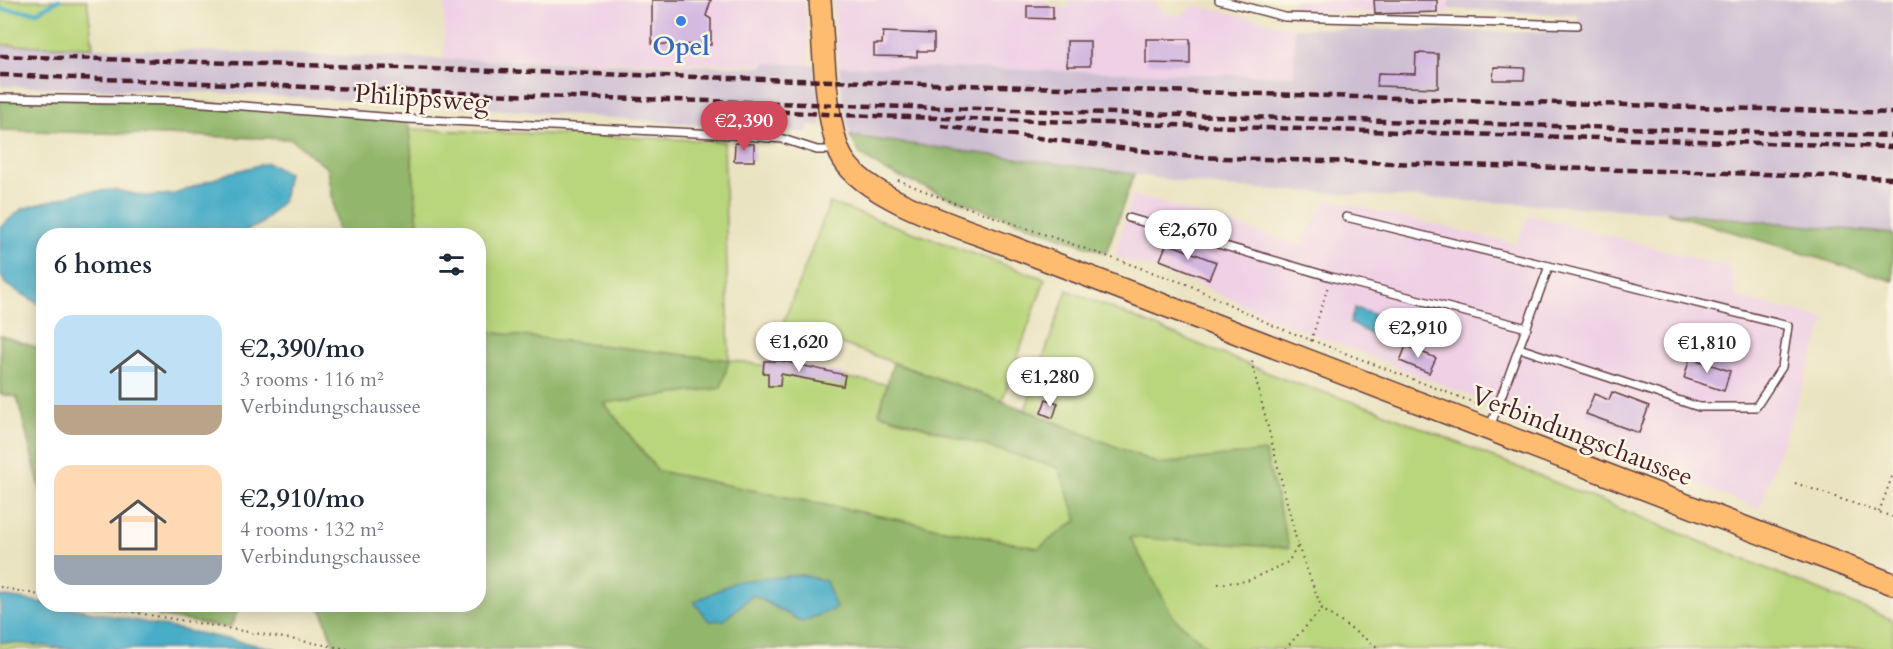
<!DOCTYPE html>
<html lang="en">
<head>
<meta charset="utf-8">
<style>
	:root { --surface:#fff; --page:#f6f6f7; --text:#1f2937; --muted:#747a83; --accent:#d1495b }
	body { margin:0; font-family:Cardo,serif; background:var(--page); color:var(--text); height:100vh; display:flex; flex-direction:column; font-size:22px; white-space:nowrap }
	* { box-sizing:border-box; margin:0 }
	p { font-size:20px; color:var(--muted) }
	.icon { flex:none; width:33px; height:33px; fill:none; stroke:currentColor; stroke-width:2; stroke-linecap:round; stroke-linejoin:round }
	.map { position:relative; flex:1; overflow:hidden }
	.drawer { position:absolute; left:36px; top:228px; width:450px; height:384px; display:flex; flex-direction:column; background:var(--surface); border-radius:24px; box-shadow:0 3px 15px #0003 }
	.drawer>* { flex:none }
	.price { position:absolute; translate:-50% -51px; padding:0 14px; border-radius:21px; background:#fff; color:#222; font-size:20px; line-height:39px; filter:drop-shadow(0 2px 3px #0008) }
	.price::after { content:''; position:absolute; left:50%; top:36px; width:18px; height:14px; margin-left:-9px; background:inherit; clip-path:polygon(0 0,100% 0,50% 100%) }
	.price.active { background:var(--accent); color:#fff }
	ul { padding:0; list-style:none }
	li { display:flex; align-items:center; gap:18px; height:150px; padding:0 18px }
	li span { display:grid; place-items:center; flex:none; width:168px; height:120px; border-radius:18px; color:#555 }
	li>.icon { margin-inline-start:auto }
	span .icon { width:72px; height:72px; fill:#fffc; stroke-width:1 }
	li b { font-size:26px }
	h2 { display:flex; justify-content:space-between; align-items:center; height:72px; padding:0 18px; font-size:26px }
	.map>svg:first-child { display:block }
</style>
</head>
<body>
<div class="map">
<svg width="1893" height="649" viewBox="0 0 1893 649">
	<rect width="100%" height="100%" fill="#fcf5e5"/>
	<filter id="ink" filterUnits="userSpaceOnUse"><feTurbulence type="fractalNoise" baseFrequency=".0167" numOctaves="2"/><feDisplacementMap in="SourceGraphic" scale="12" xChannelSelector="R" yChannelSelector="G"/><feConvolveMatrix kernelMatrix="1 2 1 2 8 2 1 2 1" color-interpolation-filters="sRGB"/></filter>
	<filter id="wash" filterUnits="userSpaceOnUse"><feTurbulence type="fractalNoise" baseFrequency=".008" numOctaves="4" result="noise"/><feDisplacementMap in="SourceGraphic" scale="24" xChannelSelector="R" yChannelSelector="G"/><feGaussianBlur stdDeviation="1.35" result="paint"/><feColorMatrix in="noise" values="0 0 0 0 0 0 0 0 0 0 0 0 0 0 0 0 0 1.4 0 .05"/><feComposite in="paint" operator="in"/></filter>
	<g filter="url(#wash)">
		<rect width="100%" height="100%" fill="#eae3c1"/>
		<g fill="#efd0e5">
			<polygon points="444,0 804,0 810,65 444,59"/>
			<polygon points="833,0 1046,0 1046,5 1069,9 1069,0 1126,0 1155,2 1165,14 1180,15 1192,7 1199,6 1294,28 1294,76 839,66"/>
			<polygon points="1293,0 1449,0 1449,14 1293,12"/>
			<polygon points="1132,194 1301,245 1327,199 1516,244 1529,215 1732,268 1736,297 1826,319 1759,509 1275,319 1190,281 1115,256"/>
		</g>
		<g fill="#cdbed2">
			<polygon points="1449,0 1893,0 1893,234 1667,212 1224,187 850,136 844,110 839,66 1294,76 1294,28 1578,33 1578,15 1449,9"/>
			<polygon points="0,45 444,59 762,67 767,63 815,65 822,125 808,126 807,133 426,104 200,92 0,86"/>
		</g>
		<g fill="#b9d67c" stroke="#827a54" stroke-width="1.5">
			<polygon points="0,0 87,0 93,47 0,45"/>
			<polygon points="409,129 724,141 729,360 887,384 880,414 1059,468 1158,464 1025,410 1067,290 1283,379 1375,409 1893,620 1893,649 875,649 1037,548 658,471 603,403 721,388 728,361 479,331 478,236 419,235"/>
			<polygon points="830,203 1045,279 1002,401 783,323"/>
			<polygon points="0,642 68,647 77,649 0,649"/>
		</g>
		<g fill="#92b76c" stroke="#6e6b4c" stroke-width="1.5">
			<polygon points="0,98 179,101 408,119 419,235 338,235 328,169 291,139 0,130"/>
			<polygon points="850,136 1134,174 1106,253 943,195 884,170 860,154"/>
			<polygon points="1667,212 1893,234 1893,281"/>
			<polygon points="479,331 729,360 721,388 604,403 658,471 1038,548 1077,520 1059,468 879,413 893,363 1002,401 1159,464 1265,451 1289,548 1130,537 1174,618 1210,649 348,649 334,646 320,605 478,604"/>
			<polygon points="0,335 35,347 43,355 43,499 17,397 0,394"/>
			<polygon points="86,605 137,605 139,613"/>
			<polygon points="157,605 157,604 240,605 230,628 158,616"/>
		</g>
		<g fill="#48adc8" stroke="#49667a" stroke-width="1.5">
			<polygon points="267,163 288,173 283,201 261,224 236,235 44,236 43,306 5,284 0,273 0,227 22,209 82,192 115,190 145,196 175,194 229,173"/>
			<polygon points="1355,308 1379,316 1378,331 1370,334 1350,323"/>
			<polygon points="802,575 826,581 836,608 802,622 753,595 724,620 709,621 694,602 737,581"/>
			<polygon points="0,596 58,605 277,649 77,649 0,642"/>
		</g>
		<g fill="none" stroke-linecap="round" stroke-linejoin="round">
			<polyline stroke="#48adc8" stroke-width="4.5" points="0,9 37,12 59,0"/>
		</g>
		<g id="blocks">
			<g fill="#d3b8e0">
				<polygon points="652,0 711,0 706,16 711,19 711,45 652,44"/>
				<polygon points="1374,0 1437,0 1437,12 1375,14"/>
				<polygon points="1027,6 1053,6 1053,19 1027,18"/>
				<polygon points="883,32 934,34 934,51 917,51 917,57 874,56 874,44 882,44"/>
				<polygon points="1146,39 1190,39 1190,64 1146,63"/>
				<rect x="1067" y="41" width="23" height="25"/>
				<polygon points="1416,53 1438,54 1438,88 1377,86 1378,73 1415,74"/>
				<polygon points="1494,67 1525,68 1524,80 1493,80"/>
				<polygon points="735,143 754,144 754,161 734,161"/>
				<polygon points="1167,243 1216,262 1209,279 1160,260"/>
				<polygon points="1428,308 1446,313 1441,328 1423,322"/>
				<polygon points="1406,346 1436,358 1429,373 1400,361"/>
				<polygon points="1690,358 1730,371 1724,391 1684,378"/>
				<polygon points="764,361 782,361 845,375 843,386 781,374 780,386 768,386 768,373 763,373"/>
				<polygon points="1612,392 1649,406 1639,433 1586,414 1594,394 1609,400"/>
				<polygon points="1046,399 1058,403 1053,418 1041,413"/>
			</g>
		</g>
	</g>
	<g filter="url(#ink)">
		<use href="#blocks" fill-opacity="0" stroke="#623c42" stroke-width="1.5"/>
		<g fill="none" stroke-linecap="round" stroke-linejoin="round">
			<g stroke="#623c42" stroke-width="10">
				<g id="service">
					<polyline points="1219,0 1285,17 1577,25"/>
					<polyline points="0,98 179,101 408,119 717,134 783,139 817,150 836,150"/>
					<polyline points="1346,217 1549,266"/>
					<polyline points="1129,218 1331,277 1527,328"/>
					<polyline points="1490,427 1549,266 1788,326 1782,367 1756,407 1699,407 1519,348"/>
				</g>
			</g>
			<g stroke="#623c42" stroke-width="24">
				<path id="primary" d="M820 0C823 38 825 130 843 159 868 201 967 229 1012 247L1893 584"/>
			</g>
			<g stroke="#623c42" stroke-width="2" stroke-dasharray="1.5 4.5" stroke-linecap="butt">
				<polyline points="898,180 949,201 1189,285 1272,325 1485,407"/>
				<polyline points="1311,341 1328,286"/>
				<polyline points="1505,415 1552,433"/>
				<polyline points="1795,483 1893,517"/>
				<polyline points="1879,512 1893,474"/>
				<polyline points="1298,546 1322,609 1380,649"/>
				<polyline points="1218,584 1247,581 1288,562 1298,546 1252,364 1253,358"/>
				<polyline points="0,587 44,596"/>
				<polyline points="86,604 348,649"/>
				<polyline points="1285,649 1322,609"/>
			</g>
			<use href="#service" stroke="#fff" stroke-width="7"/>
			<use href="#primary" stroke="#fdbc70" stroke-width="21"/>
			<g stroke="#4a1f2b" stroke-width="4.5" stroke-dasharray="9 4.5" stroke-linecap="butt">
				<polyline points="0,56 1893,113"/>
				<polyline points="0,75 537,96 1893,136"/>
				<polyline points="753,110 841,115 1893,147"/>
				<polyline points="941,126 1193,157 1893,178"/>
			</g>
		</g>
	</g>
	<circle fill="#3f7fe0" stroke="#fcf5e5" stroke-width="2" cx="681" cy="21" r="6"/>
	<g text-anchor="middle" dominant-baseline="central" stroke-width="5" stroke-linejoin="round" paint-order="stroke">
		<g font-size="26" font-weight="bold" fill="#366cbe" stroke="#fcf5e5">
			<text x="681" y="46">Opel</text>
		</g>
		<g font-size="26" fill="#4a1f2b" stroke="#fcf5e5">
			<text transform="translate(422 98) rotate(4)">Philippsweg</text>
			<text transform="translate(1582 436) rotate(21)">Verbindungschaussee</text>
		</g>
	</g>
</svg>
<b class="price active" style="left:744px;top:152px">€2,390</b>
<b class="price" style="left:1188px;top:261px">€2,670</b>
<b class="price" style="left:1418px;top:359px">€2,910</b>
<b class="price" style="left:799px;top:373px">€1,620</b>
<b class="price" style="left:1707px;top:374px">€1,810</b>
<b class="price" style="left:1050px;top:408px">€1,280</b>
<section class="drawer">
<h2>6 homes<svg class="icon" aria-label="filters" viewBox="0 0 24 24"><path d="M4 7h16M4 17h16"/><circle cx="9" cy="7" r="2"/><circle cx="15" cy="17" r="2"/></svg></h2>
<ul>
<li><span style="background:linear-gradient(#bfe0f5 75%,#b9a48a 0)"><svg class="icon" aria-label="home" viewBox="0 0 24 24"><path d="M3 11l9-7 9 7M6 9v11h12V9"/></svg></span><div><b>€2,390/mo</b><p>3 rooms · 116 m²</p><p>Verbindungschaussee</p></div></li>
<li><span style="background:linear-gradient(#ffd9b3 75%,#9aa5b1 0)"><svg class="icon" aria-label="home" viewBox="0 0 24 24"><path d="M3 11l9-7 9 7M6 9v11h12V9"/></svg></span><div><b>€2,910/mo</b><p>4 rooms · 132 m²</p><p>Verbindungschaussee</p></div></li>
</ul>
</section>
</div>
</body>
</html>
